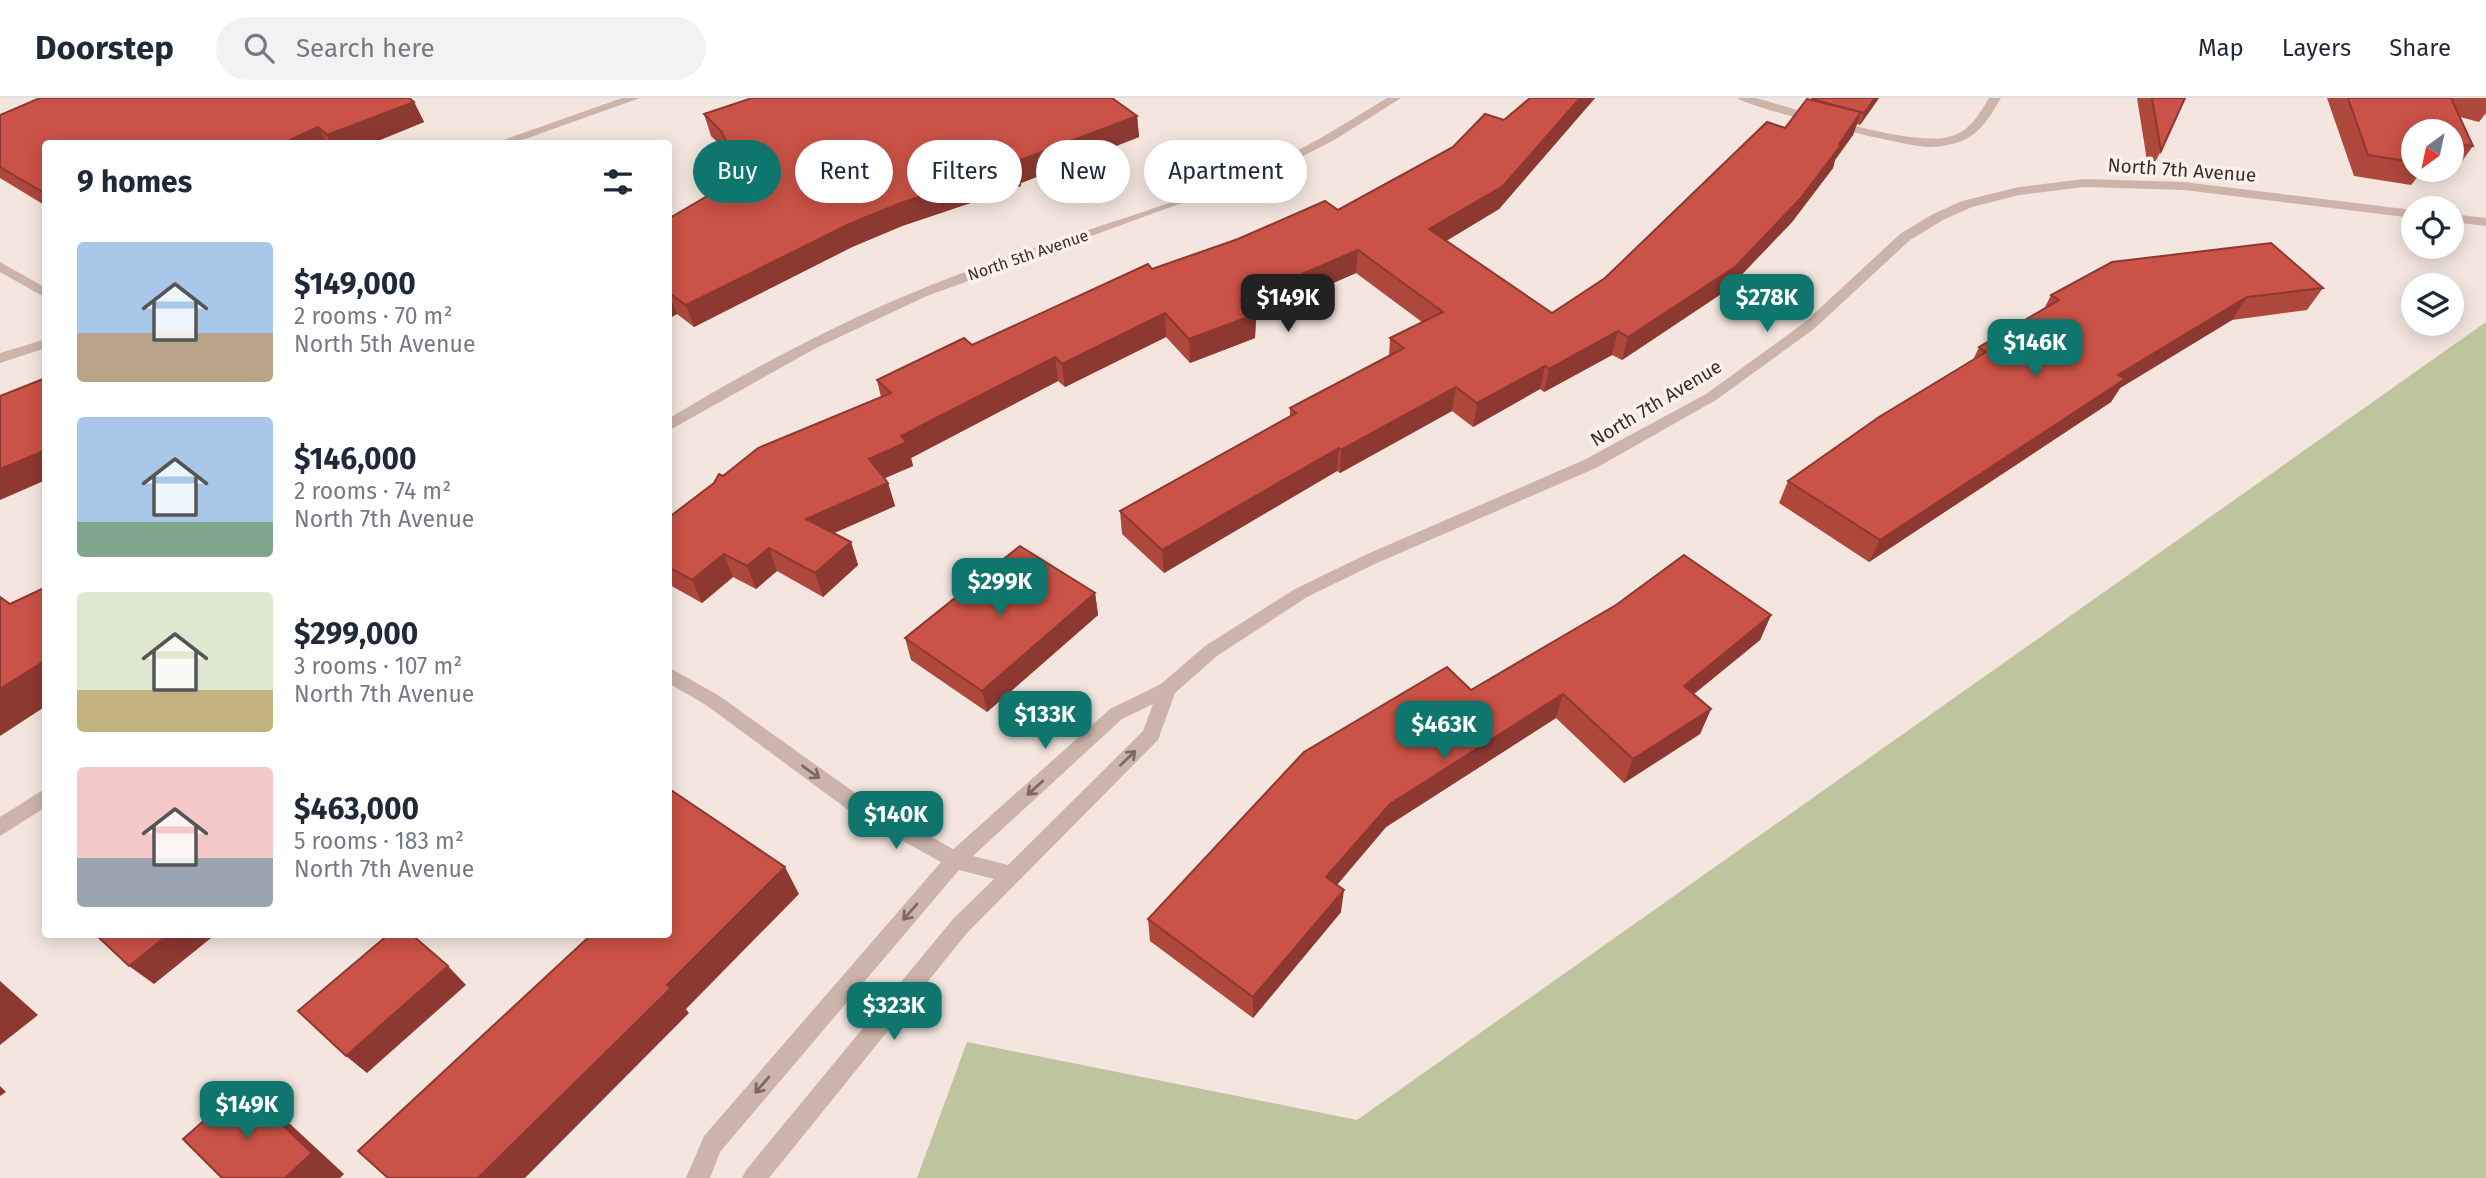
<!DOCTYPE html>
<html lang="en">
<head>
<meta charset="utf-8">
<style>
	:root { --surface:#fff; --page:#f2f2f3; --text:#1f2937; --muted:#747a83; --line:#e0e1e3; --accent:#0f766e }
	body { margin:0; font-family:"Fira Sans",sans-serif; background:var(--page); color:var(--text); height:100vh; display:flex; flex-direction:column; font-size:26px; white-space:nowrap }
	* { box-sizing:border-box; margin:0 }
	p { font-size:23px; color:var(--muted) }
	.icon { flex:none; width:38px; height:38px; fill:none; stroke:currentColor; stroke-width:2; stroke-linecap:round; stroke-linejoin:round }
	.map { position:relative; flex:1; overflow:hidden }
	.side { position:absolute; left:42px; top:42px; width:630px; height:798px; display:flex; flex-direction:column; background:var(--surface); border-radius:7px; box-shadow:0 4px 18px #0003 }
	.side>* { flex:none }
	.banner { position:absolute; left:693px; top:42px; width:665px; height:63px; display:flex; gap:14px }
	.needle { width:46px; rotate:213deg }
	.fabs { position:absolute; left:2401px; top:21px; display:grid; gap:14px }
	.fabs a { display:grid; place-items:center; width:63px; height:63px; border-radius:50%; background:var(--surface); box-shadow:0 4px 18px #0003; font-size:35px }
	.price { position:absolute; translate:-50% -60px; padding:0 16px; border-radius:14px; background:var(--accent); color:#fff; font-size:23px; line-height:46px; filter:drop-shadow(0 2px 4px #0008) }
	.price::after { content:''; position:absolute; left:50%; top:42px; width:21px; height:16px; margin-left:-10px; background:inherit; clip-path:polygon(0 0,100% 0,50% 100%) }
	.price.on { background:#222; color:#fff }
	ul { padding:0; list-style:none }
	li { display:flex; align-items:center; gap:21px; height:175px; padding:0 35px }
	li span { display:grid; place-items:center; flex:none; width:196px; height:140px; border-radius:7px; color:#555 }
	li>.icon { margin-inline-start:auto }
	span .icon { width:84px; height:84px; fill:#fffc; stroke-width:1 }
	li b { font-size:30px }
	h2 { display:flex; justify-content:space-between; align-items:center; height:84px; padding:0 35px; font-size:30px }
	.pill { padding:0 24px; border-radius:32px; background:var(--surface); box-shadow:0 4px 18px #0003; font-size:24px; line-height:63px }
	.pill.on { background:var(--accent); color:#fff }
	header { display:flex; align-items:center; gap:42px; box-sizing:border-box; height:98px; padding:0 35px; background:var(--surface); border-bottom:2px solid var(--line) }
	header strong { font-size:33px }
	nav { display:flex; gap:38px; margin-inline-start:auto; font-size:24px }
	.search { width:490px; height:63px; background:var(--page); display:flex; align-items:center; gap:18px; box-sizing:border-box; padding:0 24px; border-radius:38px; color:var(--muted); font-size:26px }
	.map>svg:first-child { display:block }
</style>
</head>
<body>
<header>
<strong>Doorstep</strong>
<div class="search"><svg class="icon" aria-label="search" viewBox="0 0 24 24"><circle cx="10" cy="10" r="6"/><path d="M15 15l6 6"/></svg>Search here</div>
<nav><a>Map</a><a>Layers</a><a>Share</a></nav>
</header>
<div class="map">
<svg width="2486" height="1080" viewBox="0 0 2486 1080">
	<rect width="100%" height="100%" fill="#f4e6df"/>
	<polygon fill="#bdc49e" points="2486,224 2486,1080 917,1080 967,944 1357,1022"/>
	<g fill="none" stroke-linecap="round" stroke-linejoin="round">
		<g fill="#cdb4aa" fill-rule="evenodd">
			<polygon points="622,0 640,0 511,46 492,46"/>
			<path d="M1387 0H1401L1336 41 1286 67 927 198 816 250 668 333V321C761 265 856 215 957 177 1063 137 1174 109 1276 63 1315 45 1351 22 1387 0Z"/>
			<path d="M1737 0H1756C1800 12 1914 51 1952 38 1971 32 1979 16 1989 0H2001C1990 18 1982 34 1962 43 1953 46 1940 49 1930 49 1910 50 1750 10 1737 0Z"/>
			<polygon points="0,164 46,190 46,200 0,174"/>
			<polygon points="46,241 46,250 0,265 0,255"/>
			<polygon points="668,569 718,597 865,702 962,756 965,762 962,768 955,771 948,768 851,714 706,607 668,585"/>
			<polygon points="46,690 46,709 0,738 0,719"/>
		</g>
		<g fill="#cdb4aa" fill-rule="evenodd">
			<path d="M2084 81 2184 84 2413 112V120L2184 92 2084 89 2019 97 1972 109 1943 122 1910 142 1814 231 1716 302 1596 370 1377 465 1307 499 1217 558 1175 595 1158 642 967 835 769 1080H742L746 1072 953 821 994 781 959 772 720 1054 710 1080H686L704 1038 948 756 1110 611 1161 586 1205 548 1295 491 1365 457 1584 362 1706 296 1804 225 1900 136 1933 116 1962 103 2019 89ZM1153 606 1143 633 1008 767 973 758 1122 621Z"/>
			<polygon points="2452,116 2486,120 2486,128 2452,124"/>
		</g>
	</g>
	<g fill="#ae473c">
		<polygon points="1530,0 1595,0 1499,111 1446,143 1552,215 1605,180 1785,30 1813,0 1879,0 1860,27 1857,26 1853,37 1835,62 1833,70 1792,124 1727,192 1622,262 1612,257 1544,294 1540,291 1473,329 1452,313 1340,375 1337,373 1164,475 1122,436 1120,413 1290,319 1290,310 1389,259 1390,240 1422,224 1356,175 1256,219 1255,240 1190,265 1166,239 1065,289 1058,283 911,360 913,368 885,380 888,385 895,408 834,435 851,444 858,467 823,499 777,473 756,491 733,479 702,505 668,486 668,420 723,378 881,299 877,282 972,247 1152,171 1338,112 1504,22"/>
		<polygon points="2137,0 2185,0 2161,53 2149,75"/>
		<polygon points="2327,0 2486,0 2486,15 2479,24 2460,19 2473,48 2457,70 2452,69 2452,33 2413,33 2413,72 2423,72 2411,87 2354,78"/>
		<polygon points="414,4 424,24 370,46 46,46 46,108 0,80 0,17"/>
		<polygon points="704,16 1137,18 1139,39 1021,85 1021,88 902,128 852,149 694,229 677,216 668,221 668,121 740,79 728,55 711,38"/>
		<polygon points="2323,190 2307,212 2232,222 2120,290 2111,304 1869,464 1779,405 1788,383 1973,262 1979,249 2044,211 2051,197"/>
		<polygon points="1095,495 1098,517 987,614 911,562 905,540"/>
		<polygon points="1771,517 1760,542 1694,596 1711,611 1700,636 1624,685 1556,620 1386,729 1337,787 1341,814 1253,920 1150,843 1148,821 1471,592"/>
	</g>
	<g fill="#8d3931">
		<polygon points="1580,0 1595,0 1499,111 1426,155 1429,131"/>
		<polygon points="1875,0 1879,0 1860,27 1864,15"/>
		<polygon points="414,4 424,24 370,46 331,46 327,37"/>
		<polygon points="1861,14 1853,37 1835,62 1833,70 1792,124 1727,192 1622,262 1628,239 1839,46"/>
		<polygon points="1137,18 1139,39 1021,85 1021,88 902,128 852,149 694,229 686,207 847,127 898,106"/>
		<polygon points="318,29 327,46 281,46"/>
		<polygon points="1358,152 1356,175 1256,219 1255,240 1190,265 1189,241 1241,202"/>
		<polygon points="668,194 677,216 668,221"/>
		<polygon points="2247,199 2232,222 2120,290 2111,304 1869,464 1880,442 2118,277"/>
		<polygon points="1165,215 1166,239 1065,289 1062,266"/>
		<polygon points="1618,233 1612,257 1544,294 1549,271"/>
		<polygon points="1055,259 1058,283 911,360 913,368 876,384 869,361 901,338"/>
		<polygon points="1545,268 1540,291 1473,329 1477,305"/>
		<polygon points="1456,289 1452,313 1340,375 1341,352"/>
		<polygon points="1339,350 1337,373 1164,475 1162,452"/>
		<polygon points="46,352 46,382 0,402 0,371"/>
		<polygon points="888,385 895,408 814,444 806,421"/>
		<polygon points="851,444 858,467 823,499 815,475"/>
		<polygon points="769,450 777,473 756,491 747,468"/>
		<polygon points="724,456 733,479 702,505 692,482"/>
		<polygon points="1095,495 1098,517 987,614 982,593"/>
		<polygon points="1771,517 1760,542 1674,612 1684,588"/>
		<polygon points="46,562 46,608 0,638 0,591"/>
		<polygon points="1563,596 1556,620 1386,729 1324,802 1326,779 1390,706"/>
		<polygon points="1711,611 1700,636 1624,685 1633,661"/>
		<polygon points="785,769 799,796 686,911 689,915 525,1080 478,1080 667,887"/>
		<polygon points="1344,792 1341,814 1253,920 1253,899"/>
		<polygon points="169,836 216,836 154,886 129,868"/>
		<polygon points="448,868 466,887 367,975 346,958"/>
		<polygon points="0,883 38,917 0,947"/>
		<polygon points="0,988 6,994 0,998"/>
		<polygon points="242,989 275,1012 344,1076 340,1080 285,1080"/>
	</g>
	<g fill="#ca5246" stroke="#8d3931" stroke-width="2">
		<polygon points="40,0 409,0 414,4 327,37 318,29 281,46 46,46 46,96 0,69 0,17"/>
		<polygon points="752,0 1112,0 1137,18 1015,64 1018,66 898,106 847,127 686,207 668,194 668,121 743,77 721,33 704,16"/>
		<polygon points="1530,0 1580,0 1503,88 1429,131 1552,215 1605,180 1767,24 1785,30 1807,1 1861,14 1839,46 1841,47 1800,101 1735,169 1628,239 1618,233 1549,271 1545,268 1477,305 1456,289 1341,352 1339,350 1162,452 1120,413 1296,315 1290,310 1404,250 1390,240 1443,214 1358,152 1241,202 1256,216 1189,241 1165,215 1062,266 1055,259 901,338 907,344 869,361 888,385 806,421 851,444 815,475 769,450 747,468 724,456 692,482 668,469 668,420 714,385 719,376 723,378 758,350 891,295 877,282 964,240 972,247 1148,166 1152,171 1238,141 1325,103 1338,112 1453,49 1485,16 1504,22"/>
		<polygon points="1813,0 1875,0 1864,15 1812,1"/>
		<polygon points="2152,0 2185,0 2161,53"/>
		<polygon points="2348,0 2451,0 2473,48 2452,45 2452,33 2413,33 2413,64 2368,57"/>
		<polygon points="2271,145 2323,190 2247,199 2118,277 2125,281 1880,442 1788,383 1879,319 1986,254 1979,249 2059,202 2051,197 2112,164"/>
		<polygon points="43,281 46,285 46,352 0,371 0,298"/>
		<polygon points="1020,448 1095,495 982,593 905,540"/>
		<polygon points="1684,457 1771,517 1684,588 1711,611 1633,661 1563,596 1390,706 1326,779 1344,792 1253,899 1148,821 1304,654 1447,569 1471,592 1616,507"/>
		<polygon points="46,489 46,562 0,591 0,499 10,506"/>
		<polygon points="668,690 785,769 667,887 671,890 478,1080 388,1080 358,1053 592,836 668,836"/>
		<polygon points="95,836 169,836 129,868"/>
		<polygon points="389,836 411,836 448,868 346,958 298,913"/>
		<polygon points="242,989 312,1055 285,1080 222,1080 183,1041"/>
	</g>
	<defs><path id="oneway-shaft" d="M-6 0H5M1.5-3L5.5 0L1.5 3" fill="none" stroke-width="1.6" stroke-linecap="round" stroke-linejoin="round" transform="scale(1.75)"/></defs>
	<g stroke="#7c6963">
		<use href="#oneway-shaft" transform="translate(1128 660) rotate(-44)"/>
		<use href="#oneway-shaft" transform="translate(811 674) rotate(36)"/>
		<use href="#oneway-shaft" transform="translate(1035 690) rotate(138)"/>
		<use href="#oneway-shaft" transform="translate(910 814) rotate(131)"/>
		<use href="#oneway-shaft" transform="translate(762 987) rotate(131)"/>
	</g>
	<g text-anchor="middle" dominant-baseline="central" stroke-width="7" stroke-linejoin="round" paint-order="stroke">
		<g font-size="16" fill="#3a2c29" stroke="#fbf1eb">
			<text transform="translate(1028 157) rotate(-19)">North 5th Avenue</text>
		</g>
		<g font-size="19" fill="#3a2c29" stroke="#fbf1eb">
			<text transform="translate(2182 72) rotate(4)">North 7th Avenue</text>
			<text transform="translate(1656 305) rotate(-31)">North 7th Avenue</text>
		</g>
	</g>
</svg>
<div class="fabs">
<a><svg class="needle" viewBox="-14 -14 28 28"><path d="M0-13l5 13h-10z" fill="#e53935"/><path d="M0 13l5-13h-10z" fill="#747a83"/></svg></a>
<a><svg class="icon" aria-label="locate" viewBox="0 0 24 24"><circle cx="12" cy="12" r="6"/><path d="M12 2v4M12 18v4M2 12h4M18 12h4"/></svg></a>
<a><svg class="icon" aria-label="layers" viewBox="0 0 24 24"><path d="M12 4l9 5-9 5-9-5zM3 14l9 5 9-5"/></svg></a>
</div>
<b class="price on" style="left:1288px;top:236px">$149K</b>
<b class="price" style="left:1767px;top:236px">$278K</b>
<b class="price" style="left:2035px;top:281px">$146K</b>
<b class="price" style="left:1000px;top:520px">$299K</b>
<b class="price" style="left:1045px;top:653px">$133K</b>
<b class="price" style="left:1444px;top:663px">$463K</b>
<b class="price" style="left:896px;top:753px">$140K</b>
<b class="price" style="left:894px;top:944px">$323K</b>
<b class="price" style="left:247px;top:1043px">$149K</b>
<div class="banner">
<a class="pill on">Buy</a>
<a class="pill">Rent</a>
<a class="pill">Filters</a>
<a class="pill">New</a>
<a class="pill">Apartment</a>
</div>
<section class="side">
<h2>9 homes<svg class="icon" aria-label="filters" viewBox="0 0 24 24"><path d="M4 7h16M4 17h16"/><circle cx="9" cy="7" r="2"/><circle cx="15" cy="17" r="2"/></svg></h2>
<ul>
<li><span style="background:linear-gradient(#a9c7e8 65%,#b9a48a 0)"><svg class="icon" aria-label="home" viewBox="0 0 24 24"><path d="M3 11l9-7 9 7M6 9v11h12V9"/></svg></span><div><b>$149,000</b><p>2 rooms · 70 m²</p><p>North 5th Avenue</p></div></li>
<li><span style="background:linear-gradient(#a9c7e8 75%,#7fa58c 0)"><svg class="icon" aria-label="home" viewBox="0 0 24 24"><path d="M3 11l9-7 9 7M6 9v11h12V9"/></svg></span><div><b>$146,000</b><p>2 rooms · 74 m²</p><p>North 7th Avenue</p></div></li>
<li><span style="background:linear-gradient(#dfe7d0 70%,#c2b280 0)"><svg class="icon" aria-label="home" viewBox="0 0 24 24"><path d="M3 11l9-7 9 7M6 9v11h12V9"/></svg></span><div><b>$299,000</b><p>3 rooms · 107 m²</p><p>North 7th Avenue</p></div></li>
<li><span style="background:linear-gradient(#f6c9c9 65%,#9aa5b1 0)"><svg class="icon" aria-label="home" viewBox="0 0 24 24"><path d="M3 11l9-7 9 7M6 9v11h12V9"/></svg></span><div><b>$463,000</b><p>5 rooms · 183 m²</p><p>North 7th Avenue</p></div></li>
</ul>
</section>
</div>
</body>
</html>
